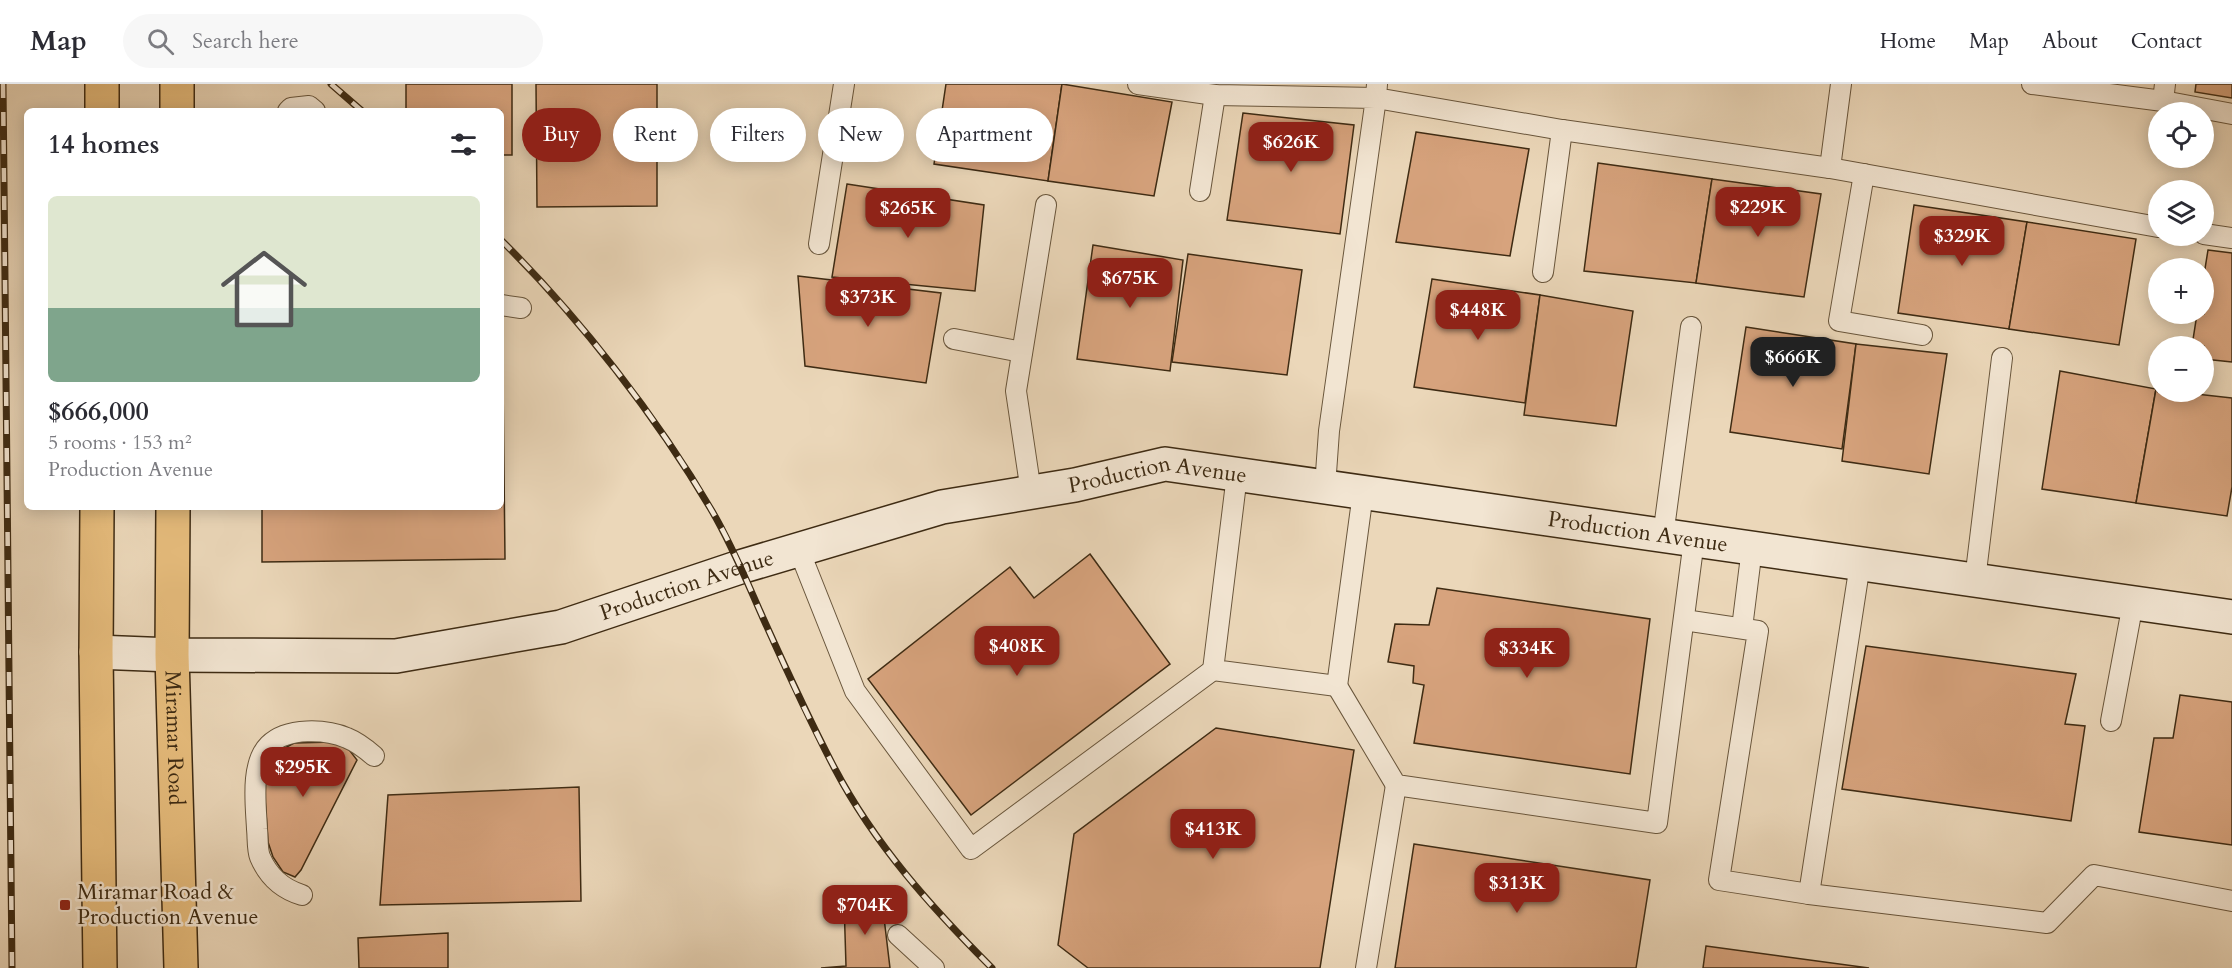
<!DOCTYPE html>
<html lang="en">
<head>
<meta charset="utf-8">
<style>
	:root { --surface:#fff; --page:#f7f7f7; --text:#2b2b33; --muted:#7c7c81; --line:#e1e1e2; --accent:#8f2418 }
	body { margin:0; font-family:Cardo,serif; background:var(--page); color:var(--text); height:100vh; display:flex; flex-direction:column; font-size:22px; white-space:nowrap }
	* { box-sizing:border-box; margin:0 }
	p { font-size:20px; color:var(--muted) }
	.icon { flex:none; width:33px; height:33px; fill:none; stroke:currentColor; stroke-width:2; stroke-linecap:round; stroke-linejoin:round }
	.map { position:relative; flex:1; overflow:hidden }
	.side { position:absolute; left:24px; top:24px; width:480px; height:402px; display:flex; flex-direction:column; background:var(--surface); border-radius:9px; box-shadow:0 3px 15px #0003 }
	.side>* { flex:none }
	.guide { position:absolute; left:522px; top:24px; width:570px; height:54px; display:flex; gap:12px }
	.fabs { position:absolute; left:2148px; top:18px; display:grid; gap:12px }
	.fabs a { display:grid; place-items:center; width:66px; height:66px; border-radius:50%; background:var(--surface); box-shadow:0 3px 15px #0003; font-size:30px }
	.price { position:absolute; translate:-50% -51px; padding:0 14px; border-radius:12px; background:var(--accent); color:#fff; font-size:20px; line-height:39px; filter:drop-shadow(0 2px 3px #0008) }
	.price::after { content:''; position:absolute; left:50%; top:36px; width:18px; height:14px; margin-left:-9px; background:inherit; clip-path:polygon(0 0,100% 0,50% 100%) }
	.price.active { background:#222; color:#fff }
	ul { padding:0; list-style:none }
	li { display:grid; align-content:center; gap:12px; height:318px; padding:0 24px }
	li+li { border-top:2px solid var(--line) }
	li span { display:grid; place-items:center; height:186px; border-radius:9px; color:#555 }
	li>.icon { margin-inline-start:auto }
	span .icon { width:108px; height:108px; fill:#fffc; stroke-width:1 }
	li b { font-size:26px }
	h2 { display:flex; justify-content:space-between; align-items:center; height:72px; padding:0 24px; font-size:26px }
	.chip { padding:0 21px; border-radius:27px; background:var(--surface); box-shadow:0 3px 15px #0003; font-size:21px; line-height:54px }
	.chip.active { background:var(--accent); color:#fff }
	header { display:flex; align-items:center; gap:36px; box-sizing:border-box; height:84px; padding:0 30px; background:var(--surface); border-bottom:2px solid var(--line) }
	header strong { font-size:28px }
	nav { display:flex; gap:33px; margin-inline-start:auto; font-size:21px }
	.search { width:420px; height:54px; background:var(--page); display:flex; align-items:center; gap:15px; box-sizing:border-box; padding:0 21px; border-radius:33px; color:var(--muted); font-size:22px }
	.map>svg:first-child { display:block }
</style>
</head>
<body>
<header>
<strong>Map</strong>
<div class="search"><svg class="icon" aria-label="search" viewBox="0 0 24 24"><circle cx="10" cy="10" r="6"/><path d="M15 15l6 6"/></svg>Search here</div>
<nav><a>Home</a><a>Map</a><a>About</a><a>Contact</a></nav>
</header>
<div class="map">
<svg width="2232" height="884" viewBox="0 0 2232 884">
	<rect width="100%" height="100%" fill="#ebd7b9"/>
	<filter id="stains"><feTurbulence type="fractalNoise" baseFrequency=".00333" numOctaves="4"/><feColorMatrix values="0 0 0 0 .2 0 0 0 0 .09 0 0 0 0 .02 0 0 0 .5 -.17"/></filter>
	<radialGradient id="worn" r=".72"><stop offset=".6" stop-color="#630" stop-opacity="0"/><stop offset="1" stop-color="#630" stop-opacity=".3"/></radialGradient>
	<g fill="#d7a37d" stroke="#3e2b13" stroke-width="1.5">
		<polygon points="406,0 512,0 512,71 501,71 501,27 406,27"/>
		<polygon points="536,0 657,0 657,122 537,123"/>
		<polygon points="946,0 1062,0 1048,97 934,80"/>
		<polygon points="1062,0 1172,18 1154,112 1048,97"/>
		<polygon points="2196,0 2232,0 2232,14 2195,8"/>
		<polygon points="1243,29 1354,41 1340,150 1227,136"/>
		<polygon points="1416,48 1529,65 1510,172 1396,158"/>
		<polygon points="1598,79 1712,95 1696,199 1584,187"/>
		<polygon points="1712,95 1821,110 1804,213 1696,199"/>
		<polygon points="847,100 984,121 975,207 832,193"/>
		<polygon points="1914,121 2027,138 2009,245 1898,229"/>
		<polygon points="2027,138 2136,155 2119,261 2009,245"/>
		<polygon points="1093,161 1183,176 1170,287 1077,275"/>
		<polygon points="2208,166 2232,169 2232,278 2204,275 2204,262 2192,262 2197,230 2204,230 2204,191"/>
		<polygon points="1188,170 1302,186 1287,291 1172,278"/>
		<polygon points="798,192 941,209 926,299 805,282"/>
		<polygon points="1432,195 1540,211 1525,319 1414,303"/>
		<polygon points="1540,211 1633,227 1616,342 1524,331"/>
		<polygon points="1746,243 1856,260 1842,365 1730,348"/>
		<polygon points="1856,260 1947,270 1929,390 1842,377"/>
		<polygon points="2060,287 2156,305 2136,419 2042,405"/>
		<polygon points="501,297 503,297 505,475 262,478 262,423 501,423"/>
		<polygon points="2156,305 2158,305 2158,308 2178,308 2232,314 2232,403 2227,432 2136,419"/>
		<polygon points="1090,470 1170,580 971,731 868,595 1010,483 1034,514"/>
		<polygon points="1437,504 1650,535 1630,690 1414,659 1424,601 1413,599 1414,582 1388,578 1395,540 1429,541"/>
		<polygon points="1866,562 2076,590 2065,640 2085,642 2071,737 1842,705"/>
		<polygon points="2180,611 2232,618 2232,761 2139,748 2154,654 2173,654"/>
		<polygon points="1216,644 1354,666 1320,884 1088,884 1058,861 1074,750"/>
		<polygon points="335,658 347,663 357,676 301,786 295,793 283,788 273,773 268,758 264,700 269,681 279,667 294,659"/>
		<polygon points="579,703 581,817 380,821 388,711"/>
		<polygon points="1414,760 1650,796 1636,884 1395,884"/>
		<polygon points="844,817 882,817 890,884 821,884 846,882"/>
		<polygon points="448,849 448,884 359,884 358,854"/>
		<polygon points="1706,862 1869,884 1703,884"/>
	</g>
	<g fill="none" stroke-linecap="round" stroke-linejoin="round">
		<g stroke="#69563c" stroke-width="22">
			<g id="lane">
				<polyline points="1138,0 1215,11 1376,14 1329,347 1325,403"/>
				<polyline points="1377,0 1376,14 1562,46 1830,84 2158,143"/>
				<polyline points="2032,0 2163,17 2165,0"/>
				<polyline points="2163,17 2232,30"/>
				<polyline points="288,27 291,24 309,22 315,27"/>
				<polyline points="1830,84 1841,0"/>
				<polyline points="1864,90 1839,237 1922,251"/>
				<polyline points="1200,107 1215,11"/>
				<polyline points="2204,150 2232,154"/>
				<polyline points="819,160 844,0"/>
				<polyline points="1543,188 1562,46"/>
				<polyline points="501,221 521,224"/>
				<polyline points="954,255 1022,268"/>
				<polyline points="1237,391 1213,586 1337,602 1363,409"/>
				<polyline points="1031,408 1016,307 1046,121"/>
				<polyline points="1663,452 1691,243"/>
				<polyline points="799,466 855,607 971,765 1213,586"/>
				<polyline points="1975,496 2002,274"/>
				<polyline points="1684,536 1758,547 1719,796 1809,810 2047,839 2094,791 2232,817"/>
				<polyline points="1742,544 1752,464"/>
				<polyline points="1337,602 1396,701 1657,739 1694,456"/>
				<polyline points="2111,637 2133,519"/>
				<polyline points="1809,810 1860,480"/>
				<path d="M302 811C282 805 268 792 260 773 257 765 258 754 257 745 256 722 250 680 269 661 287 643 326 645 347 654 357 658 366 665 374 672"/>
				<polyline points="898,851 934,884"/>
				<polyline points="1366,884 1396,701"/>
			</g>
		</g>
		<g stroke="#3e2b13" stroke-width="36">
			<g id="secondary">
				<path id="s1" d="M96 568 172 571 396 572 561 543 740 483 942 423 1075 401 1165 380 2232 533"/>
			</g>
		</g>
		<g stroke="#3e2b13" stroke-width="36">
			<g id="primary">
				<polyline points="102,27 102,0"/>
				<polyline points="177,27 177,0"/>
				<polyline points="97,423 96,568 100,884"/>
				<path id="s2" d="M173 423 172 571 181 884"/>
			</g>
		</g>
		<use href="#lane" stroke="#f2e5d2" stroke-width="20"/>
		<use href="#secondary" stroke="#f2e5d2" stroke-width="33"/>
		<use href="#primary" stroke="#e6bc7c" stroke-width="33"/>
		<g stroke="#3e2b13" stroke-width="7">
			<g id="rail">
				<polyline points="3,0 12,884"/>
				<polyline points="331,0 362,27"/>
				<path d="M501 156C579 233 657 333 712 427 732 461 747 498 763 534 786 585 809 636 835 685 875 761 932 824 992 884"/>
			</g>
		</g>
		<use href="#rail" stroke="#f2e5d2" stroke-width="4.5" stroke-dasharray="14" stroke-linecap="butt"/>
	</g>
	<rect fill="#8f2418" stroke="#f2e5d2" stroke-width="2" x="59" y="815" width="12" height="12" rx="3"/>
	<g text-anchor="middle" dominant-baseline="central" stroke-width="5" stroke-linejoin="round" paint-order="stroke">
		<g font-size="22" fill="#3e2b13" stroke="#f2e5d2">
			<text stroke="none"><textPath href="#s1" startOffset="1086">Production Avenue</textPath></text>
			<text stroke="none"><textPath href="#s1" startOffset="1572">Production Avenue</textPath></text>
			<text stroke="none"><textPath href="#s1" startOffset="600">Production Avenue</textPath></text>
			<text stroke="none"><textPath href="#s2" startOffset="231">Miramar Road</textPath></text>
		</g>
		<g font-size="22" fill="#3e2b13" stroke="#f2e5d2" text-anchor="start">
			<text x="77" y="808">Miramar Road &amp;<tspan x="77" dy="25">Production Avenue</tspan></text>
		</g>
	</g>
	<rect width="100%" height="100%" filter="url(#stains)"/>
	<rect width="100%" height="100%" fill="url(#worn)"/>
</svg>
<div class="fabs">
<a><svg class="icon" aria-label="locate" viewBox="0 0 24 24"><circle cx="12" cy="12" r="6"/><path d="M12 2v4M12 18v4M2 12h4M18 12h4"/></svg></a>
<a><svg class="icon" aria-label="layers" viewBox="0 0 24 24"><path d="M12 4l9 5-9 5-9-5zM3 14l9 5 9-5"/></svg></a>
<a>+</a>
<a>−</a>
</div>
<b class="price" style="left:1291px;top:89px">$626K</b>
<b class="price" style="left:1758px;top:154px">$229K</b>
<b class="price" style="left:908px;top:155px">$265K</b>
<b class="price" style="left:1962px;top:183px">$329K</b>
<b class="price" style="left:1130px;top:225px">$675K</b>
<b class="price" style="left:868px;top:244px">$373K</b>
<b class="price" style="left:1478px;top:257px">$448K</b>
<b class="price active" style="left:1793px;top:304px">$666K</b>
<b class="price" style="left:1017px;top:593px">$408K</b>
<b class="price" style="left:1527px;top:595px">$334K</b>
<b class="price" style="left:303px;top:714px">$295K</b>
<b class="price" style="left:1213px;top:776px">$413K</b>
<b class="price" style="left:1517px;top:830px">$313K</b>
<b class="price" style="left:865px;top:852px">$704K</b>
<div class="guide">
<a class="chip active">Buy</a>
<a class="chip">Rent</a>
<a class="chip">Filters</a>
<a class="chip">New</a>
<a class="chip">Apartment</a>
</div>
<section class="side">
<h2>14 homes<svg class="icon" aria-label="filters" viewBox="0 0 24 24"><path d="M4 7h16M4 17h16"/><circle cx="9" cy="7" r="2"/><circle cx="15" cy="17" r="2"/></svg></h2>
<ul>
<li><span style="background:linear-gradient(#dfe7d0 60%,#7fa58c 0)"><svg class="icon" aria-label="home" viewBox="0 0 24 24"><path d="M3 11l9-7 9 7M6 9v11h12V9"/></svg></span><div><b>$666,000</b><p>5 rooms · 153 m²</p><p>Production Avenue</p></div></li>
</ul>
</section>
</div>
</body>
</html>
